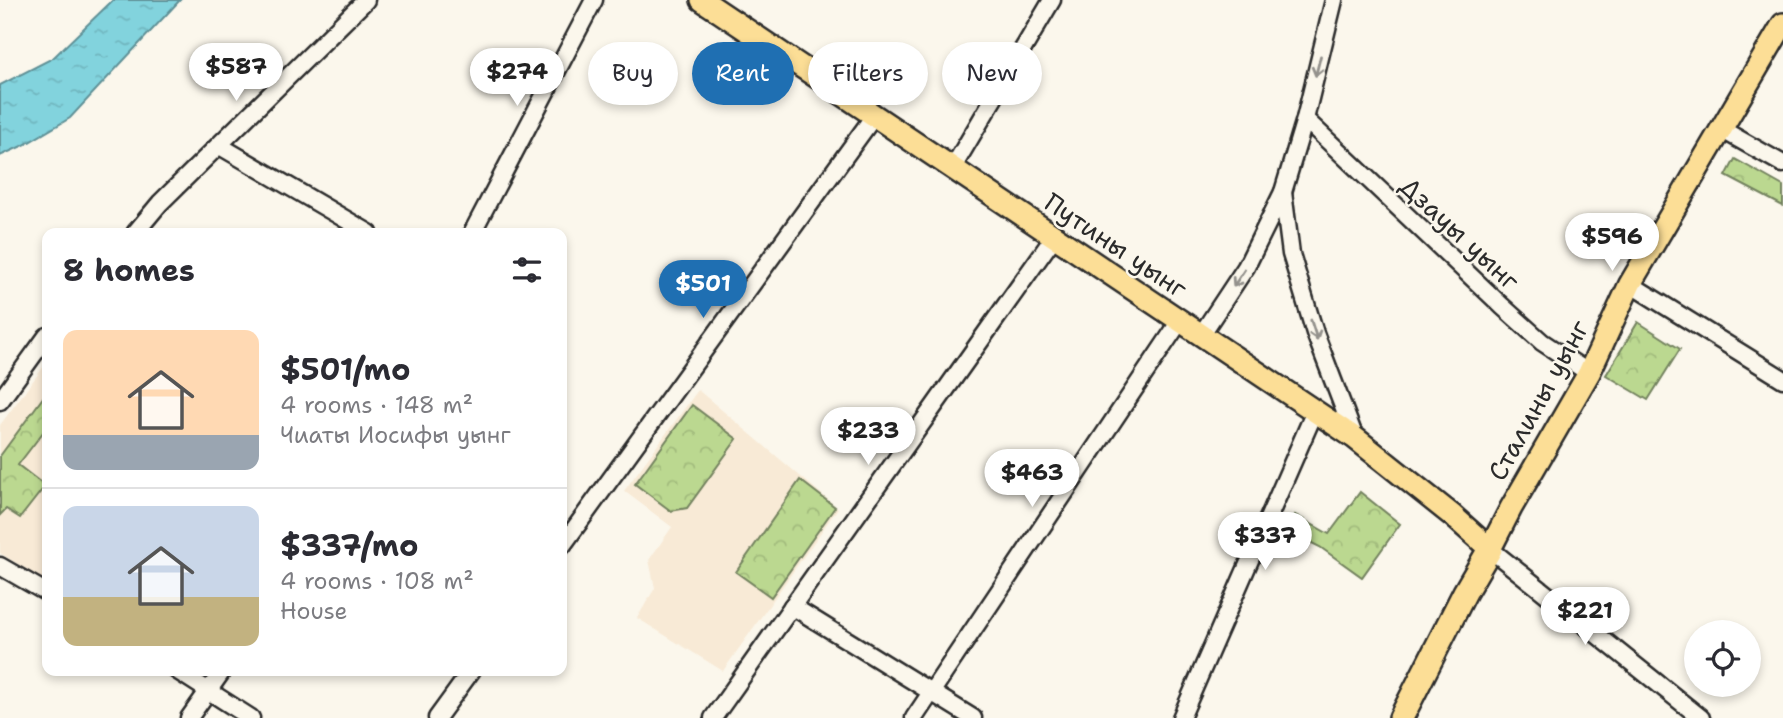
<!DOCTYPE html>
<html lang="en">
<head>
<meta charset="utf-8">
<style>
	:root { --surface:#fff; --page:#f7f7f7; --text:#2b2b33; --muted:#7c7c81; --line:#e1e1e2; --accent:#1f6fb2 }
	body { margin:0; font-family:"Shantell Sans",sans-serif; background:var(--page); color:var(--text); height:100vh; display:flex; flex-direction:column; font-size:26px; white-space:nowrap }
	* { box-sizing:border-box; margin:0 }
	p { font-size:23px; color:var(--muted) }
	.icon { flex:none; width:38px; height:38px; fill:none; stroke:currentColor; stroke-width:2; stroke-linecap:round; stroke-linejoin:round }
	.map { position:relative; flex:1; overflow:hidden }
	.details { position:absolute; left:42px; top:228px; width:525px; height:448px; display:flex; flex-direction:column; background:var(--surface); border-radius:14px; box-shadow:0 4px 10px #0003 }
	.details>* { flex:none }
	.top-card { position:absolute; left:588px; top:42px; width:665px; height:63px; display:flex; gap:14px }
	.tools { position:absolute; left:1684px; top:620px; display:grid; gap:14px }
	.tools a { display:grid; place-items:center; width:77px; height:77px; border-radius:50%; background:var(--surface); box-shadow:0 4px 10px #0003; font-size:35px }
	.price { position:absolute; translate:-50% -60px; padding:0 16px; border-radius:24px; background:#fff; color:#222; font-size:23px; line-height:46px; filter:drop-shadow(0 2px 4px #0008) }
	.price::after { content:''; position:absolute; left:50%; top:42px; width:21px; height:16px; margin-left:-10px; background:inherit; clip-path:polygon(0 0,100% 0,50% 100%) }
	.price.selected { background:var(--accent); color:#fff }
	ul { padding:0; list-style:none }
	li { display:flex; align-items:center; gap:21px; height:175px; padding:0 21px }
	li+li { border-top:2px solid var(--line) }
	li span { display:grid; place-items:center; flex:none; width:196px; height:140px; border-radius:14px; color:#555 }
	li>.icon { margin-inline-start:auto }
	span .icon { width:84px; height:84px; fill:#fffc; stroke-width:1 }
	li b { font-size:30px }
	h2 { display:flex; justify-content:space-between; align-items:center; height:84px; padding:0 21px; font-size:30px }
	.tag { padding:0 24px; border-radius:32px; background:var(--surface); box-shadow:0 4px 10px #0003; font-size:24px; line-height:63px }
	.tag.selected { background:var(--accent); color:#fff }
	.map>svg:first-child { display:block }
</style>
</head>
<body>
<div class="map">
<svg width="1783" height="718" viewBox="0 0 1783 718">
	<defs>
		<pattern id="park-crowns" width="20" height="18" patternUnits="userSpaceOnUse" patternTransform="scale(1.75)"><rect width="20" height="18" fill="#bbd890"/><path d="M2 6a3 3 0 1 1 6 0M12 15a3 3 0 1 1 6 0" fill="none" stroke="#a1ba7c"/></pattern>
		<pattern id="water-ripples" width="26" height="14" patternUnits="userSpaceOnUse" patternTransform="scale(1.75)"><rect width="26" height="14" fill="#82d3dd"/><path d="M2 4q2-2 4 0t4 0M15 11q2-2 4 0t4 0" fill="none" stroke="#70b5be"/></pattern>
	</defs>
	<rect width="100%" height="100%" fill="#fbf7ec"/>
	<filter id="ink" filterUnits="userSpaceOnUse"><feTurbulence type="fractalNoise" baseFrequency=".0143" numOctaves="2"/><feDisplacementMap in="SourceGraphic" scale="14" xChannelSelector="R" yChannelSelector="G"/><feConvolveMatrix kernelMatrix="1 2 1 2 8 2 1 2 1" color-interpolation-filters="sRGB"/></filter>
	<g filter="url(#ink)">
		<g fill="#f8ead6">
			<polygon points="47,362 47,583 0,553 0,425"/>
			<polygon points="698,390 838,508 723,671 637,618 655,588 649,560 672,527 624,491"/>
		</g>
		<g fill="url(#park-crowns)" stroke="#73825e" stroke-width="2">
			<polygon points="1735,159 1783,186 1783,206 1726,176"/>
			<polygon points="1638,322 1680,349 1648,400 1606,375"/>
			<polygon points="47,392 47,427 18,465 45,486 20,518 6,509 0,515 0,456"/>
			<polygon points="692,405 737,439 687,508 671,511 635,484"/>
			<polygon points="800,480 835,507 771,597 736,572"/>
			<polygon points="1360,492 1400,524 1362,577 1320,547 1288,531 1295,515 1329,534"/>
		</g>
		<polygon fill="url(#water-ripples)" stroke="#5f9096" stroke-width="2" points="113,0 180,0 70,118 24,145 0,156 0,85 53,58"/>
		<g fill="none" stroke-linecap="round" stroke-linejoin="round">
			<g stroke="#2b2b2b" stroke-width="21">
				<g id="minor">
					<polyline points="1305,119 1502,306 1542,342 1589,373"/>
					<polyline points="1721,129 1783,164"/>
					<polyline points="220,146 369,233"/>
					<polyline points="952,169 1052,0"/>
					<polyline points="1283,192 1291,254 1315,333 1355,438"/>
					<polyline points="135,233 160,203 366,0"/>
					<polyline points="472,233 594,0"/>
					<polyline points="1630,284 1783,379"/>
					<polyline points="1201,335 1246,267 1283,192 1305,119 1334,0"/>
					<polyline points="0,401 47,336"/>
					<polyline points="562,546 874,116"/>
					<polyline points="1490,549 1701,718"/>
					<polyline points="0,566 47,593"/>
					<polyline points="792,606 973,718"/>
					<polyline points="176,670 251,718"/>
					<polyline points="189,718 223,670"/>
					<polyline points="437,718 472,670"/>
					<polyline points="713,718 1054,237"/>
					<polyline points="914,718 1180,321"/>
					<polyline points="1181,718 1315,411"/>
				</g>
			</g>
			<g stroke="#2b2b2b" stroke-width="26">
				<polyline id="major" points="702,0 1355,438 1453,516 1490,549 1511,508 1589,373 1630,284 1783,24"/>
			</g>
			<g stroke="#2b2b2b" stroke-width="28">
				<polyline id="highway" points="1401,718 1465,592 1490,549"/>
			</g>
			<use href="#minor" stroke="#fbf7ec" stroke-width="16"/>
			<use href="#major" stroke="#fcde96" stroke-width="21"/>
			<use href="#highway" stroke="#fcde96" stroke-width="23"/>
		</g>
		<defs><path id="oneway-shaft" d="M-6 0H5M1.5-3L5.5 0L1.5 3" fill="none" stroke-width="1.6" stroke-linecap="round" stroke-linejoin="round" transform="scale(1.75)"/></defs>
		<g stroke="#93918c">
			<use href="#oneway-shaft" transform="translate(1318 66) rotate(104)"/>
			<use href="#oneway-shaft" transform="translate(1239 278) rotate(123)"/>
			<use href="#oneway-shaft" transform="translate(1314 330) rotate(72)"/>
		</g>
	</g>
	<g text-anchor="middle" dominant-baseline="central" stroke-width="5" stroke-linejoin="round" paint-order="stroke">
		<g font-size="26" fill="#2b2b2b" stroke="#fbf7ec">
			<text transform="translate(1460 233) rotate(43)">Дзауы уынг</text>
			<text transform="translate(1116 245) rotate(34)">Путины уынг</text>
			<text transform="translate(1538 400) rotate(-61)">Сталины уынг</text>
		</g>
	</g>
</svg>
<div class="tools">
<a><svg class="icon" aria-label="locate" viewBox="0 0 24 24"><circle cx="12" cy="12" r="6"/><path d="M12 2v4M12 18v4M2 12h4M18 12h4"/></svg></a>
</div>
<b class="price" style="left:236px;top:103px">$587</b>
<b class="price" style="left:517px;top:108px">$274</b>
<b class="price" style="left:1612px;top:273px">$596</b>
<b class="price selected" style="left:703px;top:320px">$501</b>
<b class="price" style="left:868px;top:467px">$233</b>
<b class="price" style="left:1032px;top:509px">$463</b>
<b class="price" style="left:1265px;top:572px">$337</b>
<b class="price" style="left:1585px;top:647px">$221</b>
<div class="top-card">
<a class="tag">Buy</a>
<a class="tag selected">Rent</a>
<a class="tag">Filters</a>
<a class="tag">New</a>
</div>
<section class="details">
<h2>8 homes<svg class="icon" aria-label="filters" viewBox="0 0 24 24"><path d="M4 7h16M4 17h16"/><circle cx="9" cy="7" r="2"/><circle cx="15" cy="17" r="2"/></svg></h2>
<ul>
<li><span style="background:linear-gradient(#ffd9b3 75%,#9aa5b1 0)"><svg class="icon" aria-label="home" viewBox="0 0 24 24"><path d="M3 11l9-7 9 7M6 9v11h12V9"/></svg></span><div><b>$501/mo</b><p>4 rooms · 148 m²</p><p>Чиаты Иосифы уынг</p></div></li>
<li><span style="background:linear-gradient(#c9d6e8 65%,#c2b280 0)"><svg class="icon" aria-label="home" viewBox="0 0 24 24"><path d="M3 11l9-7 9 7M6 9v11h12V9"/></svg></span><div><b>$337/mo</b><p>4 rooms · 108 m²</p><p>House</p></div></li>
</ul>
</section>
</div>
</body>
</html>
